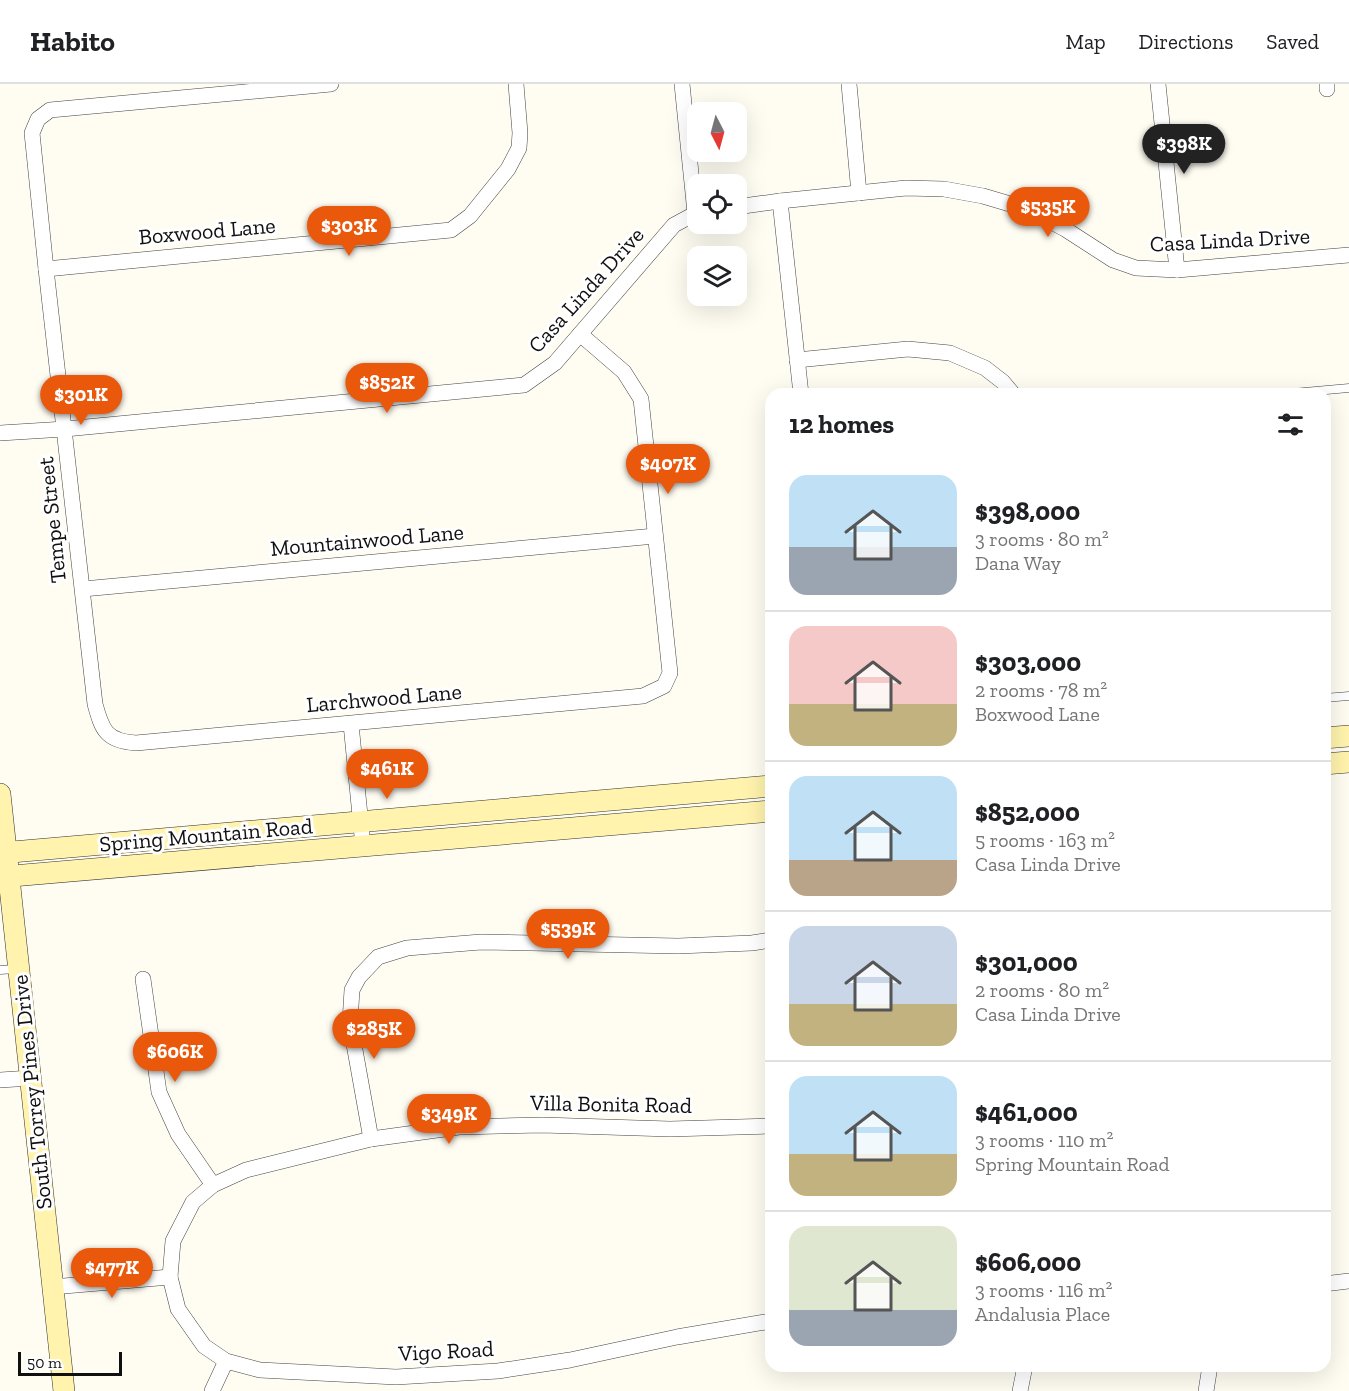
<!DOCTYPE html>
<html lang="en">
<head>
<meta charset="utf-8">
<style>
	:root { --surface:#fff; --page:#f2f2f2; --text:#202124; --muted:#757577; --line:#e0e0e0; --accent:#ea580c }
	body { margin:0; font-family:"Zilla Slab",serif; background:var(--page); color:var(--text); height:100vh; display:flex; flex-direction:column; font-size:22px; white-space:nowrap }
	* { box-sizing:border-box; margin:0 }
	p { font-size:20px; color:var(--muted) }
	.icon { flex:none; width:33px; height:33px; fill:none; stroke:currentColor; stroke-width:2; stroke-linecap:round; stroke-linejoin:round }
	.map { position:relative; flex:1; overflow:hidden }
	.side { position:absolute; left:765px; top:304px; width:566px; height:984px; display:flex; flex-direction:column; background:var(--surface); border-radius:18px; box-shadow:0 6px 24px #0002 }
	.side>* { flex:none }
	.needle { width:39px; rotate:174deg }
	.buttons { position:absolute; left:687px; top:18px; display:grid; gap:12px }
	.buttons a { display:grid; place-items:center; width:60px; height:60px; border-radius:12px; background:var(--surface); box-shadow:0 6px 24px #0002; font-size:30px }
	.scale { position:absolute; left:18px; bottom:15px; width:104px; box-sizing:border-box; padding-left:6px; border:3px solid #101010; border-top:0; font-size:16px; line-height:21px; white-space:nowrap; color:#101010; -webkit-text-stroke:4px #fff; paint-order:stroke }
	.price { position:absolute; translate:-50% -51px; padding:0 14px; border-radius:21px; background:var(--accent); color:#fff; font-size:20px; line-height:39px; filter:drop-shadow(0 2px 3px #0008) }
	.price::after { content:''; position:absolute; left:50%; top:36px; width:18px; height:14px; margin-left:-9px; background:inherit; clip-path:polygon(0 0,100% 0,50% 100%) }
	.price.current { background:#222; color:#fff }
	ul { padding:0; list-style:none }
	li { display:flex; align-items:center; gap:18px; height:150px; padding:0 24px }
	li+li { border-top:2px solid var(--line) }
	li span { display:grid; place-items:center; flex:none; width:168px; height:120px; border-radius:18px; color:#555 }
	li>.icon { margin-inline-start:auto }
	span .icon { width:72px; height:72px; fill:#fffc; stroke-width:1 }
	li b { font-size:26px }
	h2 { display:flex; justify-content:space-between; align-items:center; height:72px; padding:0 24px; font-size:26px }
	header { display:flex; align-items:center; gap:36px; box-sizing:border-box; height:84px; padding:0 30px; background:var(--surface); border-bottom:2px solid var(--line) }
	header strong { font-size:28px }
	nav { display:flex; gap:33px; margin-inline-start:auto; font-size:21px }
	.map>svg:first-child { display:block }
</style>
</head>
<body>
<header>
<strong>Habito</strong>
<nav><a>Map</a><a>Directions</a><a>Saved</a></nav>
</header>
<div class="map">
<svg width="1349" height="1307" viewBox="0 0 1349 1307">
	<rect width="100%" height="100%" fill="#fffcf2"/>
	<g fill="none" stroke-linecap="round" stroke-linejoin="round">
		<g stroke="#434343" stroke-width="9">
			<g id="lane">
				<polyline points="1282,310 1349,304"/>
				<polyline points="1324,614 1349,612"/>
				<polyline points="0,886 16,885"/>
			</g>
		</g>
		<g stroke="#434343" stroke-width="16">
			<g id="street">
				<path d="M331 0 50 26 38 35 32 49 46 185 95 620C102 646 106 657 136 659L643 612 664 602 670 589 641 315 624 288 580 250"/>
				<polyline points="682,0 695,129"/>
				<polyline points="849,0 859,109"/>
				<polyline points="1158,0 1177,186"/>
				<polyline points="1327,0 1327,5"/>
				<polyline points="780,117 801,310"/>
				<polyline points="736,123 780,117 906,104 944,105 983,112 1027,125 1065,145 1113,176 1136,184 1177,186 1349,171"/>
				<polyline points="46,185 451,146 470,132 508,85 519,64 520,49 516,0"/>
				<polyline points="797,276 908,265 950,269 985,284 1003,298 1013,310"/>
				<polyline points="0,349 65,345 524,301 555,279 674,141 698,128"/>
				<polyline points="83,505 655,452"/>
				<polyline points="351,640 363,762"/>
				<polyline points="143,895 159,1008 178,1050 213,1101"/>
				<polyline points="0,996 31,994"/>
				<polyline points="771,1042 670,1045 542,1041 459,1043 371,1055 246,1086 213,1101 193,1118 173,1157 170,1193 178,1225 204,1262 226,1277 260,1286 396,1293 498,1287 570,1276 677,1253 771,1237"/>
				<polyline points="371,1055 350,938 352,906 359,893 378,873 407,864 481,858 678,862 752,859 771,856"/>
				<polyline points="1324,1200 1349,1197"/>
				<polyline points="52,1203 170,1193"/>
				<polyline points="212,1307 226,1277"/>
				<polyline points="1020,1307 1025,1282"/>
				<polyline points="1206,1307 1210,1282"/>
			</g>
		</g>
		<g stroke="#323232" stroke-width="22">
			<g id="secondary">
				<polyline points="1324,654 1349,652"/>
				<polyline points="1324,680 1349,678"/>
				<polyline points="0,710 64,1307"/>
				<polyline points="0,769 771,702"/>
				<polyline points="0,793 771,727"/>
			</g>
		</g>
		<use href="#lane" stroke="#fff" stroke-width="8"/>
		<use href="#street" stroke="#fff" stroke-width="15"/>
		<use href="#secondary" stroke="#fff3ad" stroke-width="21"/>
	</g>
	<g text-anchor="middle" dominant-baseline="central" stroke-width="6" stroke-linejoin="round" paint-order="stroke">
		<g font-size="22" fill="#101010" stroke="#fff">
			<text transform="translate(207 147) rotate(-5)">Boxwood Lane</text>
			<text transform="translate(1230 156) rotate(-3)">Casa Linda Drive</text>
			<text transform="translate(586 206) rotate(-48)">Casa Linda Drive</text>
			<text transform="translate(52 436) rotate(-96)">Tempe Street</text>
			<text transform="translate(367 456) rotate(-5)">Mountainwood Lane</text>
			<text transform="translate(384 614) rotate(-5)">Larchwood Lane</text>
			<text transform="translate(206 751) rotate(-5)">Spring Mountain Road</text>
			<text transform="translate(32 1008) rotate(-96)">South Torrey Pines Drive</text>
			<text transform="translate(611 1020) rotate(1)">Villa Bonita Road</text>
			<text transform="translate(446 1267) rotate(-3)">Vigo Road</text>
		</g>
	</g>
</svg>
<div class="buttons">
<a><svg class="needle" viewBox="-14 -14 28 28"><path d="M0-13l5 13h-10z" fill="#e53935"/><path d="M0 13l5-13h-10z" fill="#757577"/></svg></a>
<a><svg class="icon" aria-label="locate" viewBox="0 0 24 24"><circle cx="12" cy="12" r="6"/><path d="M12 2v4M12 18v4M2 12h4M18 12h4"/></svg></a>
<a><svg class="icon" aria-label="layers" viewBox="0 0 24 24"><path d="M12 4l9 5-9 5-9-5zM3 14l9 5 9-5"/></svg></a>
</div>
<div class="scale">50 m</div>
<b class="price current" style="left:1184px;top:91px">$398K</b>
<b class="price" style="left:1048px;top:154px">$535K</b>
<b class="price" style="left:349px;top:173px">$303K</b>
<b class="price" style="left:387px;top:330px">$852K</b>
<b class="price" style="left:81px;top:342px">$301K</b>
<b class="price" style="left:668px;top:411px">$407K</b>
<b class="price" style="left:387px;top:716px">$461K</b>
<b class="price" style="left:568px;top:876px">$539K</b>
<b class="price" style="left:374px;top:976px">$285K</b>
<b class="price" style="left:175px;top:999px">$606K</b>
<b class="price" style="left:449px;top:1061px">$349K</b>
<b class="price" style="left:112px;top:1215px">$477K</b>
<section class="side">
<h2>12 homes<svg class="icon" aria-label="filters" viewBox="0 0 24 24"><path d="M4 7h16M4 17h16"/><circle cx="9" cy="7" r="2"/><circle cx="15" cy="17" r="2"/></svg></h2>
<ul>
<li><span style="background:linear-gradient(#bfe0f5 60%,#9aa5b1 0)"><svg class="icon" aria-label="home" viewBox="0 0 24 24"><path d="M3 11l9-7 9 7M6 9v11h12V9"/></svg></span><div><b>$398,000</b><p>3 rooms · 80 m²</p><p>Dana Way</p></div></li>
<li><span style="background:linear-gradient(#f6c9c9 65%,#c2b280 0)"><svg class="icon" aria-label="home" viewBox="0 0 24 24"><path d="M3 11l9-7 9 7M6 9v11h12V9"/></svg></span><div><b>$303,000</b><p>2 rooms · 78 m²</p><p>Boxwood Lane</p></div></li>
<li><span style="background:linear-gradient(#bfe0f5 70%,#b9a48a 0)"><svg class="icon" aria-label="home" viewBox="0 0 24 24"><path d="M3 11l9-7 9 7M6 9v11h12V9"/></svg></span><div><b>$852,000</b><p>5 rooms · 163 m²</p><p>Casa Linda Drive</p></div></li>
<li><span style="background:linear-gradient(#c9d6e8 65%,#c2b280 0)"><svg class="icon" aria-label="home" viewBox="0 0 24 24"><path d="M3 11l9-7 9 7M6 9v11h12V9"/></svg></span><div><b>$301,000</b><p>2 rooms · 80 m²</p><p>Casa Linda Drive</p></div></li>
<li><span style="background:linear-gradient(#bfe0f5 65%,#c2b280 0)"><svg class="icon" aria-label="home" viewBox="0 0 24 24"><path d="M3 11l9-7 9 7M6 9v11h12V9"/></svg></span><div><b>$461,000</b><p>3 rooms · 110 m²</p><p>Spring Mountain Road</p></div></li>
<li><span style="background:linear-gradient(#dfe7d0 70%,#9aa5b1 0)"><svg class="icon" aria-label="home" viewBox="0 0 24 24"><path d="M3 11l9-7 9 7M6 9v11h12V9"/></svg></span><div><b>$606,000</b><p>3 rooms · 116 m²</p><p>Andalusia Place</p></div></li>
</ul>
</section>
</div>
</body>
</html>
